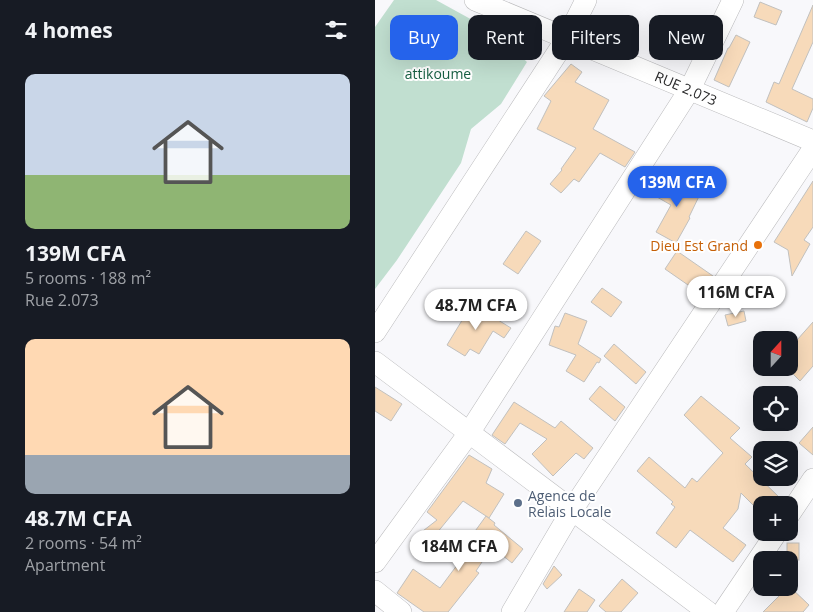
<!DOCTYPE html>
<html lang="en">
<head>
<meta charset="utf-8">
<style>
	:root { --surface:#171b24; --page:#20242c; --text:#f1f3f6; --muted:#9ea1a6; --accent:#2563eb }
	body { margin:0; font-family:"Open Sans",sans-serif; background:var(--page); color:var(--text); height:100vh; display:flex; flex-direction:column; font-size:19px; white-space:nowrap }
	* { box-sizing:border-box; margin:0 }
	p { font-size:16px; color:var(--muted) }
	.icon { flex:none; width:28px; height:28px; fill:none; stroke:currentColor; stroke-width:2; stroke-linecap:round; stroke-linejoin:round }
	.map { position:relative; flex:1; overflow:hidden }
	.drawer { display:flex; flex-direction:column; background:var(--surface); width:375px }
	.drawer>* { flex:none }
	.guide { position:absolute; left:15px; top:15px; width:348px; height:45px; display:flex; gap:10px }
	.needle { width:32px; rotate:21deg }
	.fabs { position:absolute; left:378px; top:331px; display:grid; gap:10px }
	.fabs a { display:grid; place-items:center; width:45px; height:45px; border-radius:10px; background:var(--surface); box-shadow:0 5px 20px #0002; font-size:25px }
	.price { position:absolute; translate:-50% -42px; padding:0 11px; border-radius:18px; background:#fff; color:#222; font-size:16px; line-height:32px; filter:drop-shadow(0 1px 2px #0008) }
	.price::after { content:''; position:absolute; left:50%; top:30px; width:15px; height:11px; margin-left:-8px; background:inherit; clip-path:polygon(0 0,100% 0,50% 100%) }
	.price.current { background:var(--accent); color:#fff }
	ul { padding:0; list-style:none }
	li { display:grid; align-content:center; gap:10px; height:265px; padding:0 25px }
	li span { display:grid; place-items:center; height:155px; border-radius:10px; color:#555 }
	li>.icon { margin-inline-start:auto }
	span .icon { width:90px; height:90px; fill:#fffc; stroke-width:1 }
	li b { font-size:21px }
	h2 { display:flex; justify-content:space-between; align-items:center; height:60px; padding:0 25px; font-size:21px }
	.tag { padding:0 18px; border-radius:10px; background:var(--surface); box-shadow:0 5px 20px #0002; font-size:18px; line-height:45px }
	.tag.current { background:var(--accent); color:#fff }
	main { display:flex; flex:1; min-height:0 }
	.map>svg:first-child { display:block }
</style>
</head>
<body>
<main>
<section class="drawer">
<h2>4 homes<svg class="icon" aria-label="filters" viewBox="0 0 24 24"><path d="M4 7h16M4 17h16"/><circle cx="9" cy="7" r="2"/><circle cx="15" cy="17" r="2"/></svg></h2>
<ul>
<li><span style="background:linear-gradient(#c9d6e8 65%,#8fb573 0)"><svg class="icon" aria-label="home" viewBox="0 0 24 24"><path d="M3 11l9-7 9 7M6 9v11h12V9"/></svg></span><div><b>139M CFA</b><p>5 rooms · 188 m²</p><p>Rue 2.073</p></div></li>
<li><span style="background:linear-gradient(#ffd9b3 75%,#9aa5b1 0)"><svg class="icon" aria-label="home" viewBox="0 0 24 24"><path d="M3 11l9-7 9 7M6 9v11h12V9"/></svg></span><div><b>48.7M CFA</b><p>2 rooms · 54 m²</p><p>Apartment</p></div></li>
</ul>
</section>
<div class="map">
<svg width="438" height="612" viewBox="0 0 438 612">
	<rect width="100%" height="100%" fill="#f8f8fb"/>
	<polygon fill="#c1dfd0" points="19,0 61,0 121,33 152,62 126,104 96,129 86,163 22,260 0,289 0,27"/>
	<g fill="#f7daba" stroke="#c1c0be">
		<polygon points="385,2 407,11 401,25 379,17"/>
		<polygon points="438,5 438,42 417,89 438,99 438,108 432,122 391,102 399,82 404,84"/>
		<polygon points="361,35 375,42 354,87 339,80 353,48 354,48"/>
		<polygon points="196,64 207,72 200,82 234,100 218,129 260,152 250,167 225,153 204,182 199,179 186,193 175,184 187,170 186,169 201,148 162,129 176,101 169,96"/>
		<polygon points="309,179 328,188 314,217 315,218 301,243 281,232 296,205 275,193 281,183 301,195"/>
		<polygon points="438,181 438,227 429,240 435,244 417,276 413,250 399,242"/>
		<polygon points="151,231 166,241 143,274 128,264"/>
		<polygon points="302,251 338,276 326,294 290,269"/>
		<polygon points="227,288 247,302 236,317 216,302"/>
		<polygon points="97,304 136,328 129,338 118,331 104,354 95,349 90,356 72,345"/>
		<polygon points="369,311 371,321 353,326 350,315"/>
		<polygon points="190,313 212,321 203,344 226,359 224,363 222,362 209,382 191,371 201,355 174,345 180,326 184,327"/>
		<polygon points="438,322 438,366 425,381 414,370 414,349"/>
		<polygon points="239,344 271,372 261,384 229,356"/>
		<polygon points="225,386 250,407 240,421 214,399"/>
		<polygon points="0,387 27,404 16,421 0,411"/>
		<polygon points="326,396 365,428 355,438 377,457 370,464 406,499 399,505 386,505 386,513 366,493 363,509 348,528 371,545 358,562 315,530 301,548 281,533 300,507 296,504 298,502 262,471 274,457 310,488 317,478 322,482 348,453 309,415"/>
		<polygon points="139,402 180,428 186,421 218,448 209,459 201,453 178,476 157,454 172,439 145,423 130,444 117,435"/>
		<polygon points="438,427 438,455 424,443"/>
		<polygon points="94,455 117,469 111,483 129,494 114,518 88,501 57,539 42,550 35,541 62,520 52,512"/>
		<polygon points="111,516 120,523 119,525 148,549 137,563 117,547 101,571 104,573 73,612 49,612 22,593 38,569 65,588 103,537 98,534"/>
		<rect x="412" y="543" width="12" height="17"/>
		<polygon points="179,566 187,575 172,589 168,584"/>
		<polygon points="247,579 263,593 246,612 231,612 224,606"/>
		<polygon points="414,586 434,605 428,612 388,612"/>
		<polygon points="204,589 220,600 212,612 189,612"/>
	</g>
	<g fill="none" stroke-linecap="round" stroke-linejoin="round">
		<g stroke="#bababc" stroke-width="22">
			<g id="minor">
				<polyline points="100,0 438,141"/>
				<polyline points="0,332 192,38 211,0"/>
				<polyline points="0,362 333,612"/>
				<polyline points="414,515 438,479"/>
				<polyline points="0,562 94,433 315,89 358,0"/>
				<polyline points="0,591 26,612"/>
				<polyline points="137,612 197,510 438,149"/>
				<polyline points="348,612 402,532"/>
			</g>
		</g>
		<use href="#minor" stroke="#fff" stroke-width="21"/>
	</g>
	<circle fill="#e8710a" stroke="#fff" stroke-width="2" cx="383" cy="245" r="5"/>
	<circle fill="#5c6f8a" stroke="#fff" stroke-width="2" cx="143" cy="503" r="5"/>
	<g text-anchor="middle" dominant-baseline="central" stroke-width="4" stroke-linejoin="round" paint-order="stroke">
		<g font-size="14" fill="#165f43" stroke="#fff">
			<text x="63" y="73">attikoume</text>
		</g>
		<g font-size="14" fill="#2b2b2c" stroke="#fff">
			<text transform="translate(311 88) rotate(23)">RUE 2.073</text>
		</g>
		<g font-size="14" fill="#c56008" stroke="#fff" text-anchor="end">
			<text x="373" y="245">Dieu Est Grand</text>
		</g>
		<g font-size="14" fill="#4e5e75" stroke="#fff" text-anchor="start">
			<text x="153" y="495">Agence de<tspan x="153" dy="16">Relais Locale</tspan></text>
		</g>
	</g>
</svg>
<div class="fabs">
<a><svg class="needle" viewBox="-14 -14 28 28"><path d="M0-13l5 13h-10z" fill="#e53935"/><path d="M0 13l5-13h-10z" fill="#9ea1a6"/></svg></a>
<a><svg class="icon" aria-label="locate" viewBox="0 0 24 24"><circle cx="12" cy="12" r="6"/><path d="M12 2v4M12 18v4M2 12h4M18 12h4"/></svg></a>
<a><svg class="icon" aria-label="layers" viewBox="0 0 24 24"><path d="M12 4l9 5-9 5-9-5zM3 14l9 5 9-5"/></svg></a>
<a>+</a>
<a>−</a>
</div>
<b class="price current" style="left:302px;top:208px">139M CFA</b>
<b class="price" style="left:361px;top:318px">116M CFA</b>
<b class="price" style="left:101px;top:331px">48.7M CFA</b>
<b class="price" style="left:84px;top:572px">184M CFA</b>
<div class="guide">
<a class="tag current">Buy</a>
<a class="tag">Rent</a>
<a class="tag">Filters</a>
<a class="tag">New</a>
</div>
</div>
</main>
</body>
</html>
